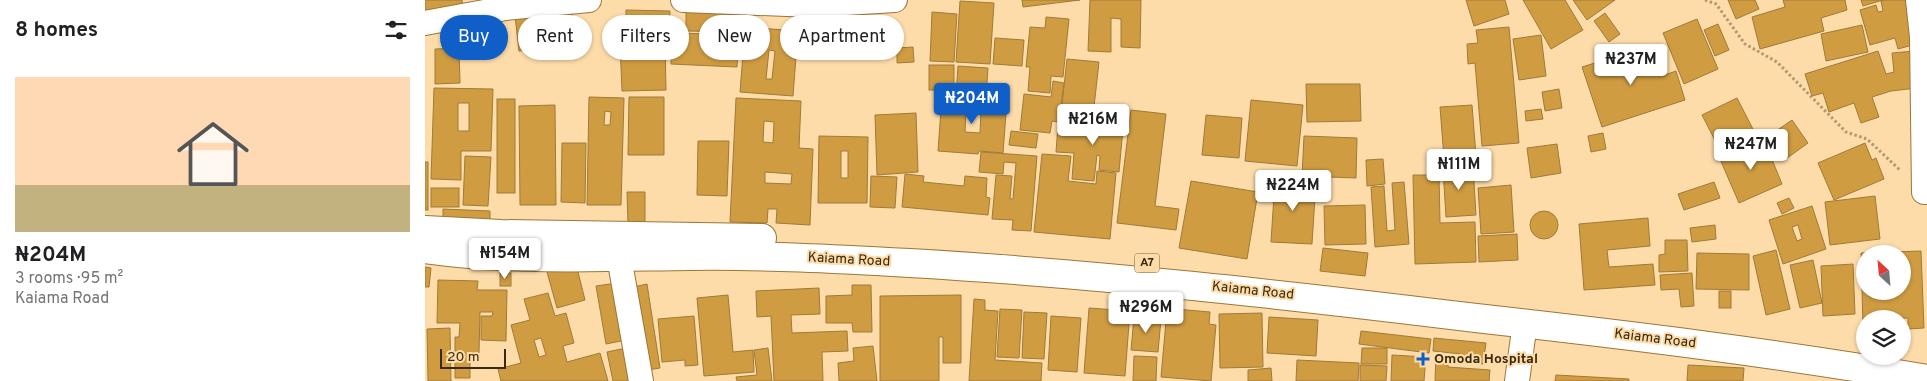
<!DOCTYPE html>
<html lang="en">
<head>
<meta charset="utf-8">
<style>
	:root { --surface:#fff; --page:#f2f2f2; --text:#202124; --muted:#757577; --accent:#105ec8 }
	body { margin:0; font-family:Overpass,sans-serif; background:var(--page); color:var(--text); height:100vh; display:flex; flex-direction:column; font-size:19px; white-space:nowrap }
	* { box-sizing:border-box; margin:0 }
	p { font-size:16px; color:var(--muted) }
	.icon { flex:none; width:28px; height:28px; fill:none; stroke:currentColor; stroke-width:2; stroke-linecap:round; stroke-linejoin:round }
	.map { position:relative; flex:1; overflow:hidden }
	.side { display:flex; flex-direction:column; background:var(--surface); width:425px }
	.side>* { flex:none }
	.hud { position:absolute; left:15px; top:15px; width:475px; height:45px; display:flex; gap:10px }
	.needle { width:32px; rotate:334deg }
	.buttons { position:absolute; left:1431px; top:245px; display:grid; gap:10px }
	.buttons a { display:grid; place-items:center; width:55px; height:55px; border-radius:50%; background:var(--surface); box-shadow:0 1px 4px #0004; font-size:25px }
	.scale { position:absolute; left:15px; bottom:12px; width:66px; box-sizing:border-box; padding-left:5px; border:2px solid #39290e; border-top:0; font-size:14px; line-height:18px; white-space:nowrap; color:#39290e; -webkit-text-stroke:4px #fddca9; paint-order:stroke }
	.price { position:absolute; translate:-50% -42px; padding:0 11px; border-radius:5px; background:#fff; color:#222; font-size:16px; line-height:32px; filter:drop-shadow(0 1px 2px #0008) }
	.price::after { content:''; position:absolute; left:50%; top:30px; width:15px; height:11px; margin-left:-8px; background:inherit; clip-path:polygon(0 0,100% 0,50% 100%) }
	.price.active { background:var(--accent); color:#fff }
	ul { padding:0; list-style:none }
	li { display:grid; align-content:center; gap:10px; height:265px; padding:0 15px }
	li span { display:grid; place-items:center; height:155px; border-radius:0px; color:#555 }
	li>.icon { margin-inline-start:auto }
	span .icon { width:90px; height:90px; fill:#fffc; stroke-width:1 }
	li b { font-size:21px }
	h2 { display:flex; justify-content:space-between; align-items:center; height:60px; padding:0 15px; font-size:21px }
	.tag { padding:0 18px; border-radius:22px; background:var(--surface); box-shadow:0 1px 4px #0004; font-size:18px; line-height:45px }
	.tag.active { background:var(--accent); color:#fff }
	main { display:flex; flex:1; min-height:0 }
	.map>svg:first-child { display:block }
</style>
</head>
<body>
<main>
<section class="side">
<h2>8 homes<svg class="icon" aria-label="filters" viewBox="0 0 24 24"><path d="M4 7h16M4 17h16"/><circle cx="9" cy="7" r="2"/><circle cx="15" cy="17" r="2"/></svg></h2>
<ul>
<li><span style="background:linear-gradient(#ffd9b3 70%,#c2b280 0)"><svg class="icon" aria-label="home" viewBox="0 0 24 24"><path d="M3 11l9-7 9 7M6 9v11h12V9"/></svg></span><div><b>₦204M</b><p>3 rooms · 95 m²</p><p>Kaiama Road</p></div></li>
</ul>
</section>
<div class="map">
<svg width="1502" height="381" viewBox="0 0 1502 381">
	<rect width="100%" height="100%" fill="#fddca9"/>
	<g fill="#cf9c42" stroke="#9f7a39" fill-rule="evenodd">
		<polygon points="0,0 37,0 38,9 0,12"/>
		<polygon points="597,0 655,0 598,7"/>
		<polygon points="665,0 716,0 715,48 696,47 696,19 686,18 686,52 663,51"/>
		<polygon points="1041,0 1080,0 1084,14 1049,26"/>
		<polygon points="1098,0 1140,0 1158,30 1126,49"/>
		<polygon points="1148,0 1190,0 1162,20"/>
		<polygon points="1303,0 1330,0 1334,9 1311,19"/>
		<polygon points="1358,0 1420,0 1422,10 1396,18 1399,31 1335,49 1327,17 1360,7"/>
		<polygon points="1436,0 1458,0 1438,6"/>
		<polygon points="1460,0 1481,0 1490,31 1491,44 1473,49 1470,38 1445,45 1435,10 1451,5 1453,12 1458,11 1456,1"/>
		<polygon points="535,1 569,3 565,64 531,62"/>
		<polygon points="147,10 150,44 94,51 90,16"/>
		<polygon points="201,10 245,11 244,39 201,39"/>
		<polygon points="261,12 315,13 315,32 261,31"/>
		<polygon points="507,12 532,14 529,62 505,61"/>
		<polygon points="1180,13 1195,34 1184,42 1169,21"/>
		<polygon points="621,17 644,19 638,77 626,76 625,93 603,91 605,67 601,67 605,27 620,28"/>
		<polygon points="1272,19 1293,69 1259,84 1238,33"/>
		<polygon points="1293,24 1304,50 1290,56 1279,30"/>
		<polygon points="1437,25 1443,52 1401,61 1396,34"/>
		<path d="M320 27 373 31 368 96 315 92ZM344 50 350 51 347 79H341Z"/>
		<polygon points="1084,27 1094,143 1057,146 1050,63 1043,64 1042,44 1053,43 1051,30"/>
		<polygon points="254,33 314,35 312,67 246,64 247,42 254,43"/>
		<polygon points="1116,35 1121,76 1094,80 1088,39"/>
		<polygon points="570,38 599,40 597,66 568,64"/>
		<polygon points="240,42 241,90 197,91 195,44"/>
		<polygon points="1227,45 1237,76 1251,71 1260,100 1177,127 1157,67"/>
		<polygon points="488,47 489,62 472,63 472,48"/>
		<polygon points="34,48 35,83 10,84 10,49"/>
		<polygon points="1453,51 1461,74 1469,72 1467,53 1489,51 1492,88 1466,91 1447,97 1454,117 1436,123 1429,103 1404,112 1398,93 1387,96 1380,74"/>
		<polygon points="642,59 674,62 667,125 635,122"/>
		<rect x="504" y="65" width="25" height="25"/>
		<polygon points="533,66 563,68 561,97 531,95"/>
		<polygon points="628,81 639,83 634,122 627,121 625,133 595,130 599,94 626,97"/>
		<polygon points="881,84 935,84 936,121 882,122"/>
		<path d="M9 88 68 89 66 151H36V180L6 179ZM33 103H44V131H33Z"/>
		<polygon points="1134,89 1137,108 1120,111 1117,92"/>
		<path d="M517 96 582 100 578 153 554 151 553 154 513 151ZM541 110 556 111 555 133 540 132Z"/>
		<path d="M164 97 199 98 196 205H162ZM180 111 186 112 185 125H179Z"/>
		<polygon points="204,97 239,97 239,155 203,155"/>
		<path d="M311 98 376 101 374 148 388 149 385 225 351 223 352 209H343L342 223 305 222ZM339 121 349 122 348 143 338 142ZM340 172 367 174 366 184 340 183Z"/>
		<polygon points="1312,98 1330,133 1295,150 1277,115"/>
		<rect x="72" y="99" width="18" height="94"/>
		<polygon points="826,100 878,105 872,166 820,161"/>
		<polygon points="130,105 131,205 95,205 94,106"/>
		<polygon points="1047,105 1051,156 1019,158 1015,107"/>
		<polygon points="1116,109 1118,119 1101,121 1100,111"/>
		<polygon points="706,110 741,114 730,206 754,209 751,230 692,223"/>
		<polygon points="491,113 493,172 452,175 450,115"/>
		<polygon points="671,115 699,117 694,172 674,170 675,156 672,155 669,181 647,179 649,153 631,152 633,125 669,128"/>
		<polygon points="781,115 817,118 814,158 777,155"/>
		<polygon points="1367,120 1383,143 1358,161 1341,138"/>
		<polygon points="586,131 613,134 611,148 584,145"/>
		<polygon points="1178,133 1181,149 1166,152 1163,136"/>
		<path d="M394 136 443 137 442 203H393ZM416 151H423V178H416Z"/>
		<polygon points="879,136 932,138 931,178 877,176"/>
		<polygon points="1339,140 1357,184 1314,203 1295,159"/>
		<polygon points="273,141 304,141 302,196 272,195"/>
		<polygon points="137,143 161,143 160,203 136,202"/>
		<polygon points="1440,143 1447,160 1451,158 1459,179 1409,200 1393,163"/>
		<polygon points="1132,144 1136,173 1106,178 1102,148"/>
		<polygon points="556,152 612,156 606,231 587,230 588,220 567,219 571,175 587,176 585,199 588,199 591,163 579,162 578,174 554,172"/>
		<polygon points="617,154 646,156 643,181 671,184 672,171 691,173 685,239 609,232"/>
		<polygon points="40,156 66,157 63,206 38,205"/>
		<polygon points="958,159 960,184 942,186 941,160"/>
		<rect x="0" y="162" width="3" height="48"/>
		<polygon points="1048,166 1051,215 1021,217 1018,168"/>
		<polygon points="480,174 499,176 498,182 539,186 540,176 562,178 561,197 565,198 563,215 477,207"/>
		<polygon points="988,175 1014,175 1015,223 1050,222 1051,262 990,264"/>
		<polygon points="446,176 472,177 470,208 445,207"/>
		<polygon points="850,179 891,181 887,244 846,242"/>
		<polygon points="766,181 833,192 822,259 754,248"/>
		<polygon points="979,182 984,244 950,247 946,187 959,186 962,231 970,230 967,183"/>
		<polygon points="1289,182 1295,198 1259,210 1253,194"/>
		<polygon points="1086,185 1089,232 1056,234 1053,188"/>
		<rect x="6" y="188" width="28" height="19"/>
		<polygon points="202,192 220,192 220,223 203,224"/>
		<polygon points="1450,196 1455,239 1405,245 1400,202"/>
		<polygon points="1364,198 1369,208 1357,214 1352,203"/>
		<polygon points="940,205 941,244 900,245 899,206"/>
		<path d="M1387 206 1401 249 1358 264 1344 220ZM1373 225 1377 239 1372 241 1367 227Z"/>
		<polygon points="18,209 65,211 65,222 18,220"/>
		<circle cx="1119" cy="225" r="14"/>
		<polygon points="1223,218 1225,246 1182,250 1184,267 1228,264 1230,285 1159,290 1154,224"/>
		<polygon points="1290,225 1291,239 1267,242 1265,228"/>
		<polygon points="1092,234 1093,260 1054,262 1053,236"/>
		<polygon points="1240,240 1262,240 1263,271 1234,272 1234,255 1240,254"/>
		<polygon points="898,248 943,253 940,276 895,271"/>
		<polygon points="1351,250 1365,309 1341,315 1328,256"/>
		<path d="M1496 251 1499 328 1483 329V318L1440 319V327H1438L1436 253ZM1440 254H1478V291H1440Z"/>
		<polygon points="1272,253 1324,254 1324,290 1271,289"/>
		<polygon points="1388,260 1397,303 1375,308 1365,265"/>
		<polygon points="151,264 160,300 132,308 122,272"/>
		<polygon points="1428,264 1430,314 1398,316 1396,266"/>
		<polygon points="0,267 6,268 4,287 0,287"/>
		<rect x="75" y="273" width="11" height="13"/>
		<polygon points="1267,273 1269,306 1256,307 1254,289 1236,290 1235,275"/>
		<polygon points="13,280 53,281 52,290 82,290 81,341 56,340 56,316 67,316 68,312 55,312 54,353 45,353 45,378 30,378 30,337 34,337 35,323 12,323"/>
		<polygon points="192,283 201,340 181,344 171,286"/>
		<polygon points="222,284 235,368 217,371 204,288"/>
		<polygon points="427,285 446,285 447,332 428,332 427,323 401,323 401,296 427,295"/>
		<polygon points="394,288 395,314 366,315 367,333 422,331 423,351 397,352 398,381 349,381 346,316 332,317 331,291"/>
		<rect x="1294" y="291" width="12" height="17"/>
		<path d="M123 293 130 316 141 313 149 343 138 346 142 362 175 353 183 381H76L73 369 96 363 86 325 105 320 99 299ZM116 338 121 355 114 357 109 340Z"/>
		<polygon points="303,295 308,352 328,350 329,372 279,376 272,298"/>
		<polygon points="536,295 536,363 518,363 518,337 514,337 514,381 455,381 455,296"/>
		<polygon points="549,299 560,300 560,310 573,311 570,360 617,363 616,381 544,381"/>
		<polygon points="664,308 705,311 700,376 659,373"/>
		<polygon points="575,309 597,310 594,358 572,357"/>
		<polygon points="751,309 785,312 784,324 791,325 786,381 736,377 741,321 750,322"/>
		<polygon points="599,312 622,313 619,359 597,358"/>
		<polygon points="837,313 838,367 795,368 794,314"/>
		<polygon points="269,316 273,365 260,366 260,360 237,362 233,319"/>
		<polygon points="626,316 656,318 652,372 623,370"/>
		<polygon points="709,317 736,319 733,352 706,350"/>
		<polygon points="844,317 893,320 891,356 842,353"/>
		<polygon points="25,328 26,381 3,381 2,329"/>
		<polygon points="936,331 1006,339 1004,353 934,344"/>
		<polygon points="1009,338 1061,343 1058,364 1035,361 1036,354 1008,351"/>
		<polygon points="448,346 452,381 414,381 413,363 429,361 428,348"/>
		<polygon points="201,348 208,381 188,381 182,352"/>
		<polygon points="343,348 347,381 312,381 311,377 332,375 329,350"/>
		<polygon points="937,348 962,348 962,364 936,364"/>
		<polygon points="967,355 1001,357 999,381 966,381"/>
		<polygon points="1011,355 1023,355 1023,367 1065,370 1064,381 1010,381"/>
		<polygon points="709,356 732,357 731,381 708,381"/>
		<polygon points="872,360 934,363 933,381 871,381"/>
		<polygon points="935,365 962,366 961,381 935,381"/>
		<polygon points="1263,365 1319,368 1318,381 1262,381"/>
		<polygon points="846,368 847,381 823,381 823,370"/>
		<polygon points="1131,375 1204,379 1204,381 1130,381"/>
	</g>
	<g fill="none" stroke-linecap="round" stroke-linejoin="round">
		<g stroke="#9c7636" stroke-width="26">
			<g id="minor">
				<polyline points="258,0 387,5 470,0"/>
				<polyline points="1493,0 1497,37 1499,192"/>
				<polyline points="0,23 81,8 164,0"/>
				<polyline points="194,257 216,381"/>
				<polyline points="1092,381 1100,323"/>
			</g>
		</g>
		<g stroke="#9c7636" stroke-width="30">
			<g id="trunk">
				<polyline points="0,230 76,234 337,238"/>
				<path d="M0 249C87 261 177 257 265 256 338 255 412 259 485 263 674 274 863 295 1051 318 1202 335 1352 353 1502 379"/>
			</g>
		</g>
		<polyline stroke="#b3986e" stroke-width="3" stroke-dasharray="2.5 2.5" stroke-linecap="butt" points="1280,0 1291,4 1320,44 1352,62 1421,132 1442,139 1476,171"/>
		<use href="#minor" stroke="#fff" stroke-width="24"/>
		<use href="#trunk" stroke="#fff" stroke-width="28"/>
	</g>
	<path fill="#105ec8" stroke="#fddca9" stroke-width="2" d="M995.5 351.5h5v5h5v5h-5v5h-5v-5h-5v-5h5z"/>
	<g text-anchor="middle" dominant-baseline="central" stroke-width="4" stroke-linejoin="round" paint-order="stroke">
		<rect fill="#fddca9" stroke="#745f3c" stroke-width="1" x="709.5" y="253.5" width="25" height="19" rx="4"/>
		<g font-size="12" font-weight="bold" fill="#39290e">
			<text x="722" y="263">A7</text>
		</g>
		<g font-size="14" fill="#39290e" stroke="#fddca9">
			<text transform="translate(424 260) rotate(3)">Kaiama Road</text>
			<text transform="translate(828 291) rotate(6)">Kaiama Road</text>
			<text transform="translate(1230 339) rotate(7)">Kaiama Road</text>
		</g>
		<g font-size="14" font-weight="bold" fill="#39290e" stroke="#fddca9" text-anchor="start">
			<text x="1009" y="359">Omoda Hospital</text>
		</g>
	</g>
</svg>
<div class="buttons">
<a><svg class="needle" viewBox="-14 -14 28 28"><path d="M0-13l5 13h-10z" fill="#e53935"/><path d="M0 13l5-13h-10z" fill="#757577"/></svg></a>
<a><svg class="icon" aria-label="layers" viewBox="0 0 24 24"><path d="M12 4l9 5-9 5-9-5zM3 14l9 5 9-5"/></svg></a>
</div>
<div class="scale">20 m</div>
<b class="price" style="left:1206px;top:86px">₦237M</b>
<b class="price active" style="left:547px;top:125px">₦204M</b>
<b class="price" style="left:668px;top:146px">₦216M</b>
<b class="price" style="left:1326px;top:171px">₦247M</b>
<b class="price" style="left:1034px;top:191px">₦111M</b>
<b class="price" style="left:868px;top:212px">₦224M</b>
<b class="price" style="left:80px;top:280px">₦154M</b>
<b class="price" style="left:721px;top:334px">₦296M</b>
<div class="hud">
<a class="tag active">Buy</a>
<a class="tag">Rent</a>
<a class="tag">Filters</a>
<a class="tag">New</a>
<a class="tag">Apartment</a>
</div>
</div>
</main>
</body>
</html>
